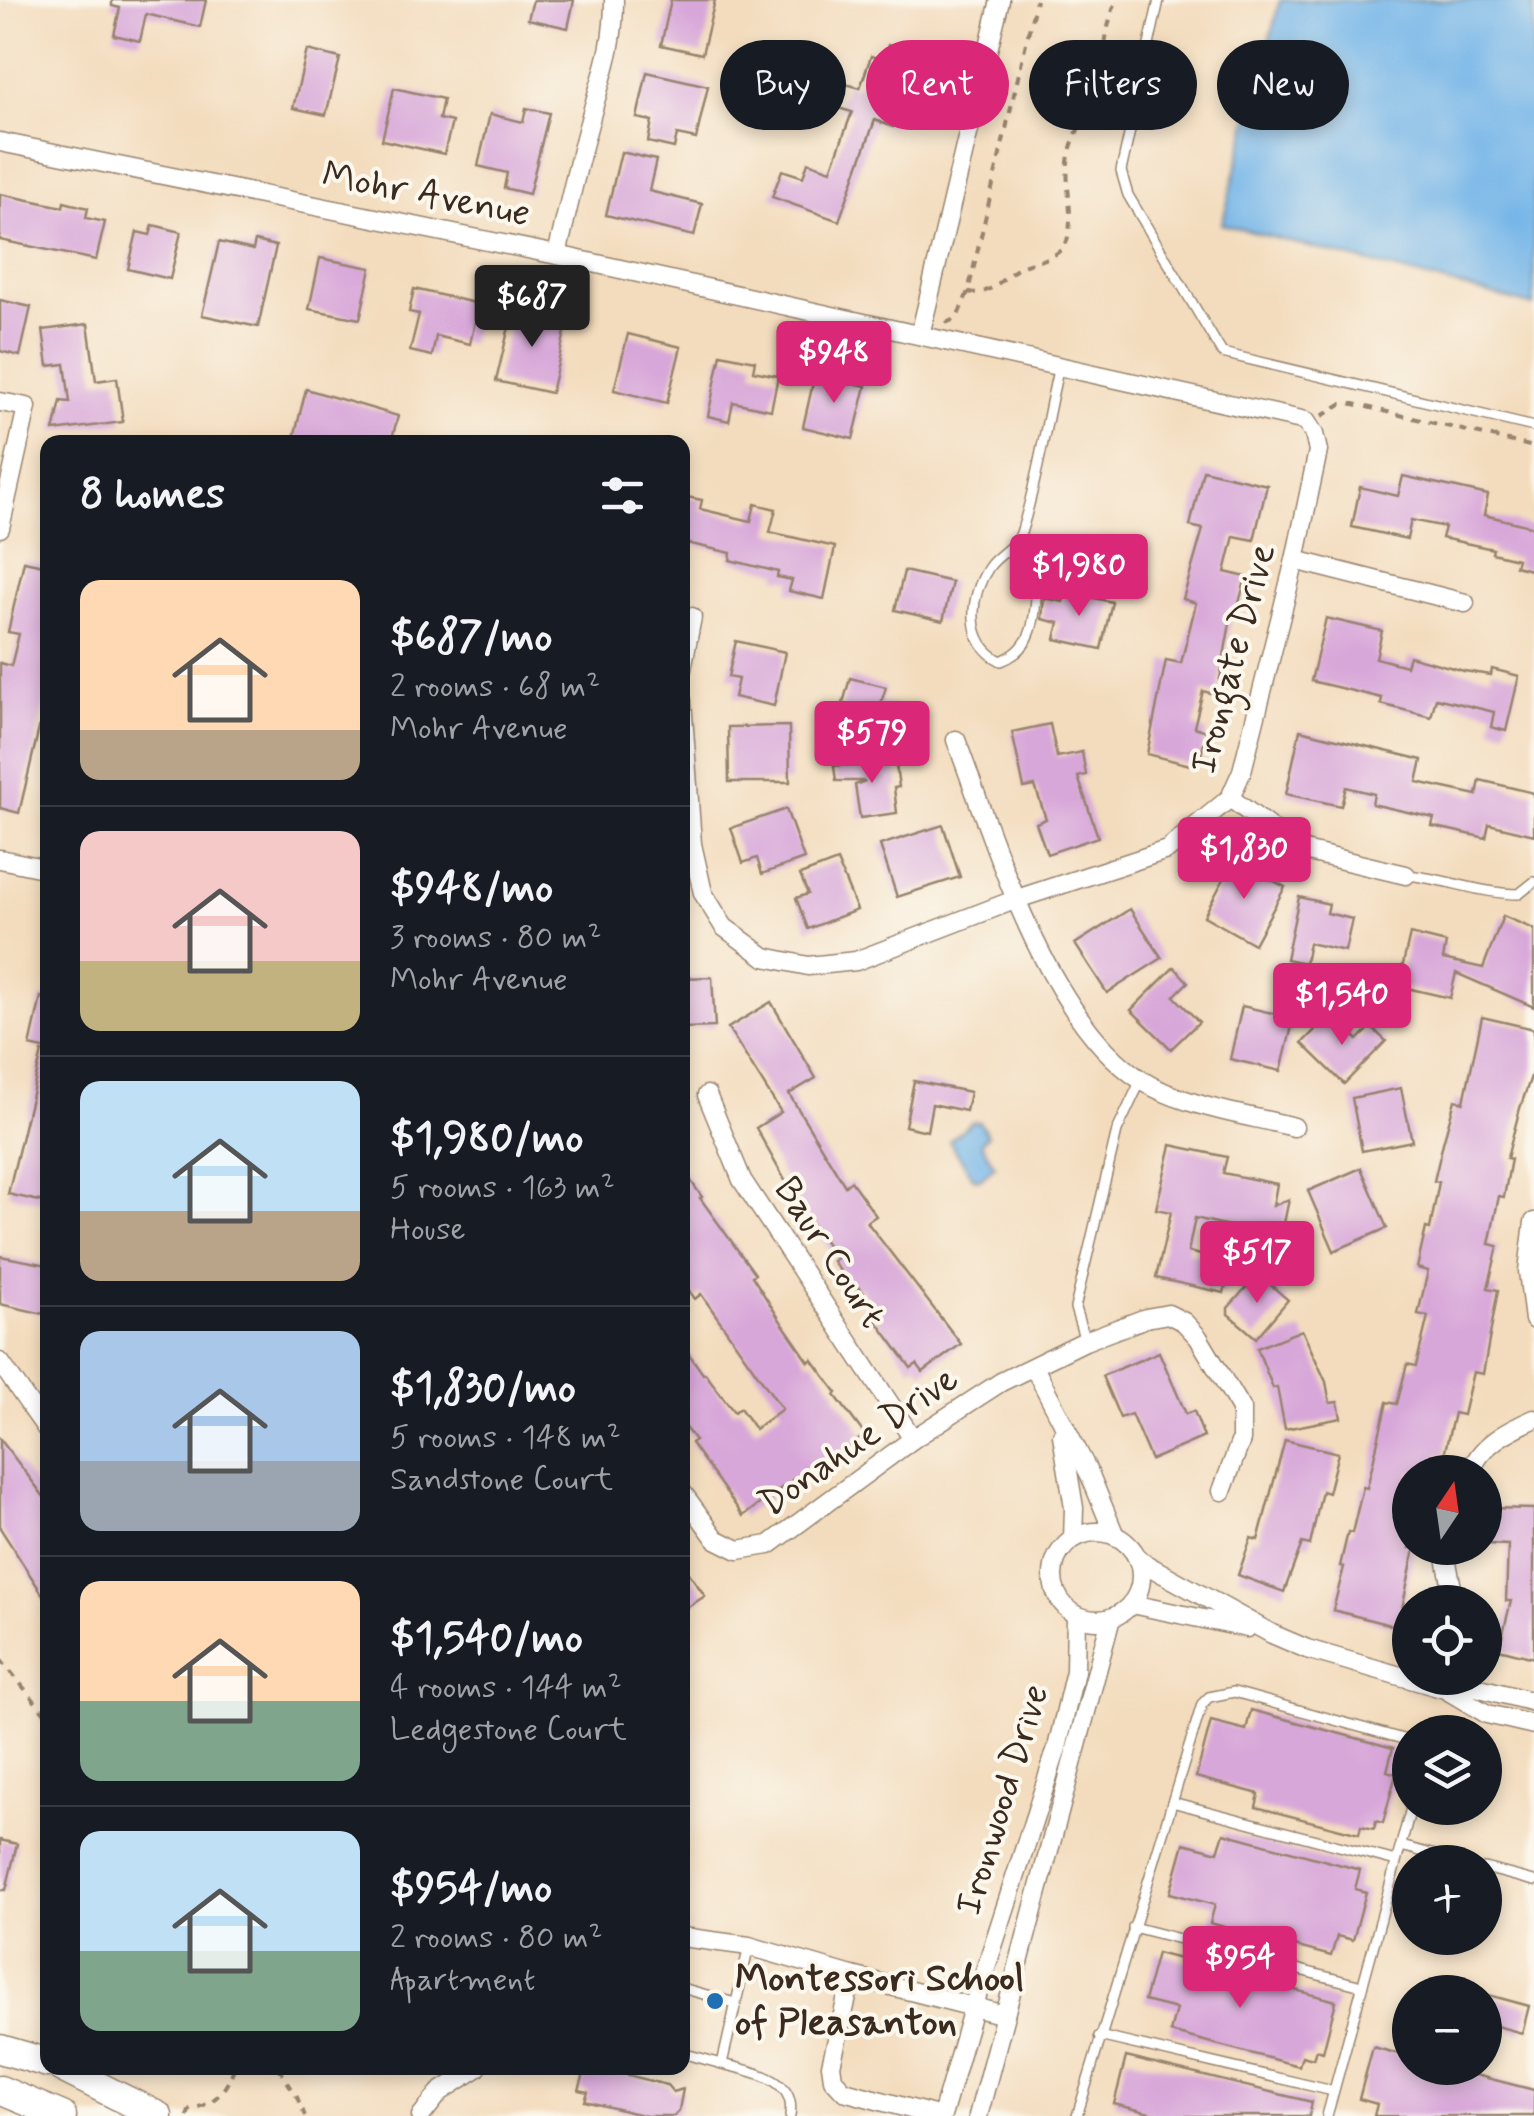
<!DOCTYPE html>
<html lang="en">
<head>
<meta charset="utf-8">
<style>
	:root { --surface:#171b24; --page:#242831; --text:#f1f3f6; --muted:#9ea1a6; --line:#363941; --accent:#db2777 }
	body { margin:0; font-family:Mynerve,sans-serif; background:var(--page); color:var(--text); height:100vh; display:flex; flex-direction:column; font-size:38px; white-space:nowrap }
	* { box-sizing:border-box; margin:0 }
	p { font-size:32px; color:var(--muted) }
	.icon { flex:none; width:55px; height:55px; fill:none; stroke:currentColor; stroke-width:2; stroke-linecap:round; stroke-linejoin:round }
	.map { position:relative; flex:1; overflow:hidden }
	.sheet { position:absolute; left:40px; top:435px; width:650px; height:1640px; display:flex; flex-direction:column; background:var(--surface); border-radius:20px; box-shadow:0 5px 15px #0003 }
	.sheet>* { flex:none }
	.banner { position:absolute; left:720px; top:40px; width:662px; height:90px; display:flex; gap:20px }
	.needle { width:65px; rotate:13deg }
	.controls { position:absolute; left:1392px; top:1455px; display:grid; gap:20px }
	.controls a { display:grid; place-items:center; width:110px; height:110px; border-radius:50%; background:var(--surface); box-shadow:0 5px 15px #0003; font-size:50px }
	.price { position:absolute; translate:-50% -85px; padding:0 22px; border-radius:10px; background:var(--accent); color:#fff; font-size:32px; line-height:65px; filter:drop-shadow(0 2px 5px #0008) }
	.price::after { content:''; position:absolute; left:50%; top:60px; width:30px; height:22px; margin-left:-15px; background:inherit; clip-path:polygon(0 0,100% 0,50% 100%) }
	.price.active { background:#222; color:#fff }
	ul { padding:0; list-style:none }
	li { display:flex; align-items:center; gap:30px; height:250px; padding:0 40px }
	li+li { border-top:2px solid var(--line) }
	li span { display:grid; place-items:center; flex:none; width:280px; height:200px; border-radius:20px; color:#555 }
	li>.icon { margin-inline-start:auto }
	span .icon { width:120px; height:120px; fill:#fffc; stroke-width:1 }
	li b { font-size:42px }
	h2 { display:flex; justify-content:space-between; align-items:center; height:120px; padding:0 40px; font-size:42px }
	.pill { padding:0 35px; border-radius:45px; background:var(--surface); box-shadow:0 5px 15px #0003; font-size:35px; line-height:90px }
	.pill.active { background:var(--accent); color:#fff }
	.map>svg:first-child { display:block }
</style>
</head>
<body>
<div class="map">
<svg width="1534" height="2116" viewBox="0 0 1534 2116">
	<rect width="100%" height="100%" fill="#fbf7ec"/>
	<filter id="ink" filterUnits="userSpaceOnUse"><feTurbulence type="fractalNoise" baseFrequency=".01" numOctaves="2"/><feDisplacementMap in="SourceGraphic" scale="20" xChannelSelector="R" yChannelSelector="G"/><feConvolveMatrix kernelMatrix="1 2 1 2 8 2 1 2 1" color-interpolation-filters="sRGB"/></filter>
	<filter id="wash" filterUnits="userSpaceOnUse"><feTurbulence type="fractalNoise" baseFrequency=".0048" numOctaves="4" result="noise"/><feDisplacementMap in="SourceGraphic" scale="40" xChannelSelector="R" yChannelSelector="G"/><feGaussianBlur stdDeviation="2.25" result="paint"/><feColorMatrix in="noise" values="0 0 0 0 0 0 0 0 0 0 0 0 0 0 0 0 0 1.4 0 .05"/><feComposite in="paint" operator="in"/></filter>
	<g filter="url(#wash)">
		<rect width="100%" height="100%" fill="#f3dcbd"/>
		<g fill="#74b5e8" stroke="#587083" stroke-width="2.5">
			<polygon points="1280,0 1534,0 1534,306 1222,224"/>
			<polygon points="973,1121 979,1122 988,1135 981,1143 995,1166 980,1179 974,1178 949,1141"/>
		</g>
		<g id="blocks">
			<g fill="#d8a7d9">
				<polygon points="112,0 206,0 200,27 146,14 140,41 114,35 120,8 112,6"/>
				<polygon points="533,0 574,0 568,28 528,19"/>
				<polygon points="671,0 715,0 702,54 661,45"/>
				<polygon points="888,45 933,60 921,94 906,89 893,127 875,120 839,221 772,197 782,170 803,177 808,162 831,170 852,112 838,108 846,84 860,88 871,56 883,60"/>
				<polygon points="307,50 340,58 326,115 293,108"/>
				<polygon points="647,72 708,86 696,139 677,135 674,148 648,142 652,121 637,118"/>
				<polygon points="394,88 443,99 439,119 452,122 444,154 382,140"/>
				<polygon points="526,108 549,113 529,194 504,188 507,173 478,166 490,114 523,122"/>
				<polygon points="621,152 656,160 649,191 702,204 694,236 606,215"/>
				<polygon points="0,194 63,207 64,202 88,208 86,218 105,222 96,260 0,240"/>
				<polygon points="153,225 181,232 170,279 128,269 137,232 150,235"/>
				<polygon points="255,241 276,246 258,327 202,315 219,242 253,250"/>
				<polygon points="320,258 371,268 360,319 309,309"/>
				<polygon points="414,289 479,304 470,344 436,336 432,356 410,351 419,314 409,312"/>
				<polygon points="0,300 31,307 20,356 0,351"/>
				<polygon points="514,306 568,319 551,393 496,381"/>
				<polygon points="88,324 96,381 117,378 123,422 54,431 61,401 70,402 65,364 48,366 43,330"/>
				<polygon points="628,334 681,347 667,403 614,390"/>
				<polygon points="721,354 755,361 753,371 778,376 771,410 733,402 729,421 708,416"/>
				<polygon points="815,374 866,386 853,439 803,427"/>
				<polygon points="306,389 398,416 391,442 293,442"/>
				<polygon points="1203,470 1267,485 1254,540 1234,536 1225,572 1246,577 1236,614 1232,612 1217,695 1203,691 1194,727 1207,731 1198,767 1147,754 1166,660 1181,663 1196,603 1183,599 1203,529 1190,526"/>
				<polygon points="1403,476 1488,495 1484,515 1534,527 1534,571 1515,566 1517,559 1492,553 1493,549 1442,538 1445,527 1411,520 1407,539 1352,527 1360,487 1398,496"/>
				<polygon points="682,496 702,500 700,509 751,521 755,504 776,509 770,532 835,547 824,599 789,591 792,580 777,577 778,572 730,560 731,553 682,542"/>
				<polygon points="24,561 48,566 48,690 19,813 0,808 0,663 11,666 19,634 8,632"/>
				<polygon points="904,571 952,582 943,621 895,610"/>
				<polygon points="1066,592 1112,602 1101,649 1055,639 1059,623 1042,619 1044,598 1063,602"/>
				<polygon points="1326,618 1382,631 1376,658 1406,666 1409,656 1464,671 1491,675 1492,669 1519,676 1506,731 1491,727 1494,712 1436,698 1431,717 1381,704 1382,698 1311,681"/>
				<polygon points="736,641 785,652 774,706 734,697 738,679 728,677"/>
				<polygon points="850,678 886,687 881,703 900,708 890,744 836,729"/>
				<polygon points="1050,724 1057,757 1082,752 1086,775 1078,777 1098,837 1047,854 1036,823 1046,819 1035,786 1024,788 1012,732"/>
				<polygon points="789,726 790,782 729,782 728,727"/>
				<polygon points="1300,730 1422,760 1417,782 1477,795 1480,780 1534,793 1534,835 1489,824 1486,838 1432,826 1434,818 1372,804 1374,794 1346,787 1341,806 1286,794"/>
				<polygon points="895,758 899,787 894,788 897,813 860,818 855,785 865,781 836,781 834,766"/>
				<polygon points="786,809 804,859 762,874 757,858 743,863 731,828"/>
				<polygon points="943,825 960,877 897,897 880,845"/>
				<polygon points="1234,860 1285,887 1254,944 1204,916"/>
				<polygon points="837,861 857,910 808,929 796,898 808,894 800,875"/>
				<polygon points="1299,897 1329,904 1327,913 1352,919 1345,951 1309,943 1305,963 1286,959"/>
				<polygon points="1130,909 1162,958 1107,993 1075,944"/>
				<polygon points="1503,916 1534,929 1534,1007 1456,973 1450,998 1398,986 1410,934 1446,943 1443,959 1483,968"/>
				<polygon points="1174,967 1188,982 1174,996 1199,1022 1171,1049 1131,1010"/>
				<polygon points="712,977 715,1027 682,1028 682,978"/>
				<polygon points="41,997 48,998 48,1050 30,1046"/>
				<polygon points="771,1002 816,1078 789,1094 845,1186 851,1181 876,1216 867,1222 961,1344 923,1372 917,1364 911,1368 875,1319 881,1315 859,1287 854,1291 833,1261 837,1258 802,1211 756,1128 781,1112 728,1028"/>
				<polygon points="1242,1006 1294,1018 1281,1071 1230,1059"/>
				<polygon points="1331,1014 1358,1040 1371,1027 1386,1041 1344,1084 1302,1043"/>
				<polygon points="1482,1017 1534,1029 1534,1068 1520,1108 1507,1158 1511,1159 1504,1197 1499,1196 1489,1244 1498,1246 1488,1288 1498,1290 1483,1374 1473,1372 1463,1415 1454,1413 1444,1455 1438,1454 1434,1472 1410,1472 1410,1548 1415,1548 1398,1627 1333,1610 1344,1567 1340,1566 1348,1532 1352,1533 1363,1487 1367,1488 1387,1402 1397,1404 1407,1364 1416,1366 1428,1316 1418,1314 1428,1271 1417,1268 1426,1228 1430,1229 1439,1182 1434,1181 1443,1143 1455,1100 1464,1102"/>
				<polygon points="42,1052 48,1053 48,1203 8,1194"/>
				<polygon points="914,1081 970,1092 966,1111 932,1104 927,1131 905,1126"/>
				<polygon points="1401,1088 1412,1141 1362,1151 1352,1098"/>
				<polygon points="1171,1145 1227,1157 1223,1173 1277,1184 1273,1206 1289,1199 1281,1238 1195,1218 1188,1252 1231,1262 1224,1293 1156,1278 1171,1212 1156,1209"/>
				<polygon points="682,1168 702,1197 700,1198 755,1274 752,1276 780,1320 809,1362 812,1359 837,1393 835,1395 865,1435 818,1469 814,1464 743,1516 691,1443 695,1440 682,1424 682,1344 703,1374 705,1373 734,1412 740,1408 755,1429 782,1409 701,1294 695,1299 682,1281"/>
				<polygon points="1361,1168 1387,1228 1334,1251 1308,1191"/>
				<polygon points="0,1256 48,1265 48,1315 0,1304"/>
				<polygon points="1258,1274 1288,1300 1256,1338 1228,1314 1228,1308"/>
				<polygon points="1302,1330 1326,1382 1330,1403 1338,1402 1341,1418 1285,1429 1277,1387 1273,1388 1257,1348"/>
				<polygon points="1159,1352 1186,1414 1194,1411 1204,1437 1151,1460 1131,1414 1120,1418 1102,1376"/>
				<polygon points="0,1439 48,1502 48,1603 0,1528"/>
				<polygon points="1285,1440 1338,1453 1328,1493 1322,1491 1310,1545 1302,1543 1284,1592 1238,1575 1251,1538 1258,1540"/>
				<polygon points="1489,1508 1534,1509 1534,1658 1499,1649 1511,1601 1506,1601 1508,1545 1488,1544"/>
				<polygon points="682,1563 705,1596 682,1611"/>
				<polygon points="1251,1710 1393,1748 1387,1771 1396,1774 1383,1823 1376,1821 1374,1829 1361,1826 1359,1834 1256,1807 1259,1794 1196,1777 1211,1721 1246,1730"/>
				<polygon points="1224,1833 1360,1870 1355,1889 1366,1892 1353,1940 1337,1936 1331,1956 1210,1923 1215,1905 1170,1893 1184,1843 1218,1852"/>
				<polygon points="0,1840 17,1844 6,1890 0,1890"/>
				<polygon points="1157,1953 1336,2001 1323,2052 1316,2050 1313,2059 1302,2056 1299,2066 1170,2032 1176,2009 1144,2001"/>
				<polygon points="1485,1994 1529,2006 1522,2033 1485,2023"/>
				<polygon points="1373,2047 1410,2057 1410,2068 1448,2068 1534,2090 1534,2116 1374,2116 1377,2104 1359,2099"/>
				<polygon points="1126,2057 1312,2102 1309,2116 1162,2116 1114,2104"/>
				<polygon points="586,2068 601,2068 667,2085 673,2092 683,2089 679,2110 674,2116 646,2116 585,2101 588,2092 579,2090"/>
			</g>
		</g>
	</g>
	<g filter="url(#ink)">
		<use href="#blocks" fill-opacity="0" stroke="#97836e" stroke-width="2.5"/>
		<g fill="none" stroke-linecap="round" stroke-linejoin="round">
			<g stroke="#97836e" stroke-width="12">
				<g id="lane">
					<polyline points="1159,0 1121,171 1128,195 1222,353 1534,427"/>
					<path d="M1020 538 1039 565C1033 604 1042 646 1001 661 965 643 969 597 989 567 998 554 1016 547 1021 533 1038 479 1046 421 1059 366"/>
					<path d="M1406 875C1444 878 1481 894 1519 894L1534 882"/>
					<polyline points="1085,1341 1075,1308 1117,1131 1141,1080"/>
					<polyline points="1172,1802 1396,1861"/>
					<polyline points="1401,1846 1462,1862"/>
					<polyline points="1485,1868 1534,1881"/>
					<polyline points="1133,1927 1362,1986"/>
					<path d="M749 1946 722 2064C749 2071 797 2077 790 2116"/>
					<polyline points="682,1988 735,2003"/>
					<polyline points="1099,2036 1333,2091"/>
					<polyline points="682,2053 722,2064"/>
					<polyline points="1077,2116 1202,1704 1209,1697 1234,1692 1410,1741"/>
					<polyline points="1327,2116 1411,1808"/>
				</g>
			</g>
			<g stroke="#97836e" stroke-width="21">
				<g id="street">
					<polyline points="0,142 557,255 1306,421 1314,434 1318,451 1295,560 1242,771 1230,798 1167,850 1017,899 856,961 808,966 765,957 724,927 703,893 692,844 682,700"/>
					<path d="M557 255C568 208 578 162 591 116 603 71 614 49 614 0"/>
					<polyline points="920,335 1000,0"/>
					<polyline points="0,402 27,407 0,528"/>
					<polyline points="1295,560 1465,603"/>
					<polyline points="682,669 692,617"/>
					<path d="M956 740C995 843 1046 1018 1141 1080 1181 1106 1247 1115 1294 1127"/>
					<polyline points="1230,798 1300,850 1406,875"/>
					<polyline points="0,859 48,869"/>
					<polyline points="707,1095 742,1180 913,1439"/>
					<polyline points="1534,1222 1528,1271 1534,1320"/>
					<polyline points="0,1362 48,1431"/>
					<polyline points="1034,1367 1090,1475 1115,1536"/>
					<polyline points="1062,1435 1074,1508 1073,1539"/>
					<path d="M1471 1472C1479 1445 1509 1430 1534 1419"/>
					<polyline points="682,1492 716,1539 738,1550 769,1545 913,1439 1001,1382 1085,1341 1146,1318 1168,1314 1184,1322 1198,1337 1241,1409 1241,1440 1222,1491"/>
					<circle cx="1097" cy="1576" r="44"/>
					<polyline points="1451,1548 1447,1563 1455,1602"/>
					<polyline points="1138,1560 1272,1634 1307,1649 1445,1689 1487,1714 1534,1725"/>
					<polyline points="1131,1604 1247,1628"/>
					<polyline points="1446,1689 1476,1687 1534,1702"/>
					<polyline points="682,1937 749,1946 852,1976 1005,2015"/>
					<polyline points="852,1976 831,2065 833,2079 844,2091 937,2116"/>
					<polyline points="421,2116 440,2092 477,2068"/>
					<polyline points="942,2116 973,2008 1057,1748 1075,1671 1076,1615"/>
					<polyline points="978,2116 1111,1618"/>
				</g>
			</g>
			<g stroke="#97836e" stroke-width="31">
				<g id="primary">
					<polyline points="0,2049 48,2063"/>
					<polyline points="62,2068 158,2116"/>
					<polyline points="0,2090 62,2116"/>
				</g>
			</g>
			<g stroke="#97836e" stroke-width="4" stroke-dasharray="8 8" stroke-linecap="butt">
				<path d="M968 292C991 297 1001 278 1019 268 1035 260 1052 261 1065 246 1076 221 1065 189 1068 162 1071 135 1088 115 1096 90 1106 60 1103 29 1117 0"/>
				<polyline points="946,323 957,318 968,292 1036,0"/>
				<polyline points="1322,416 1341,404 1354,404 1534,447"/>
				<polyline points="0,1659 48,1717"/>
				<polyline points="279,2068 297,2097 305,2116"/>
				<path d="M187 2116 190 2109C215 2105 226 2090 234 2068"/>
			</g>
			<use href="#lane" stroke="#fff" stroke-width="9"/>
			<use href="#street" stroke="#fff" stroke-width="18"/>
			<use href="#primary" stroke="#fff" stroke-width="28"/>
		</g>
	</g>
	<circle fill="#1f6fb2" stroke="#fbf7ec" stroke-width="4" cx="715" cy="2001" r="10"/>
	<g text-anchor="middle" dominant-baseline="central" stroke-width="8" stroke-linejoin="round" paint-order="stroke">
		<g font-size="38" fill="#3b2a1e" stroke="#fbf7ec">
			<text transform="translate(426 195) rotate(11)">Mohr Avenue</text>
			<text transform="translate(1234 659) rotate(-75)">Irongate Drive</text>
			<text transform="translate(829 1253) rotate(57)">Baur Court</text>
			<text transform="translate(859 1442) rotate(-35)">Donahue Drive</text>
			<text transform="translate(1003 1800) rotate(-73)">Ironwood Drive</text>
		</g>
		<g font-size="38" font-weight="bold" fill="#3b2a1e" stroke="#fbf7ec" text-anchor="start">
			<text x="735" y="1979">Montessori School<tspan x="735" dy="44">of Pleasanton</tspan></text>
		</g>
	</g>
</svg>
<div class="controls">
<a><svg class="needle" viewBox="-14 -14 28 28"><path d="M0-13l5 13h-10z" fill="#e53935"/><path d="M0 13l5-13h-10z" fill="#9ea1a6"/></svg></a>
<a><svg class="icon" aria-label="locate" viewBox="0 0 24 24"><circle cx="12" cy="12" r="6"/><path d="M12 2v4M12 18v4M2 12h4M18 12h4"/></svg></a>
<a><svg class="icon" aria-label="layers" viewBox="0 0 24 24"><path d="M12 4l9 5-9 5-9-5zM3 14l9 5 9-5"/></svg></a>
<a>+</a>
<a>−</a>
</div>
<b class="price active" style="left:532px;top:350px">$687</b>
<b class="price" style="left:834px;top:406px">$948</b>
<b class="price" style="left:1079px;top:619px">$1,980</b>
<b class="price" style="left:872px;top:786px">$579</b>
<b class="price" style="left:1244px;top:902px">$1,830</b>
<b class="price" style="left:1342px;top:1048px">$1,540</b>
<b class="price" style="left:1257px;top:1306px">$517</b>
<b class="price" style="left:1240px;top:2011px">$954</b>
<div class="banner">
<a class="pill">Buy</a>
<a class="pill active">Rent</a>
<a class="pill">Filters</a>
<a class="pill">New</a>
</div>
<section class="sheet">
<h2>8 homes<svg class="icon" aria-label="filters" viewBox="0 0 24 24"><path d="M4 7h16M4 17h16"/><circle cx="9" cy="7" r="2"/><circle cx="15" cy="17" r="2"/></svg></h2>
<ul>
<li><span style="background:linear-gradient(#ffd9b3 75%,#b9a48a 0)"><svg class="icon" aria-label="home" viewBox="0 0 24 24"><path d="M3 11l9-7 9 7M6 9v11h12V9"/></svg></span><div><b>$687/mo</b><p>2 rooms · 68 m²</p><p>Mohr Avenue</p></div></li>
<li><span style="background:linear-gradient(#f6c9c9 65%,#c2b280 0)"><svg class="icon" aria-label="home" viewBox="0 0 24 24"><path d="M3 11l9-7 9 7M6 9v11h12V9"/></svg></span><div><b>$948/mo</b><p>3 rooms · 80 m²</p><p>Mohr Avenue</p></div></li>
<li><span style="background:linear-gradient(#bfe0f5 65%,#b9a48a 0)"><svg class="icon" aria-label="home" viewBox="0 0 24 24"><path d="M3 11l9-7 9 7M6 9v11h12V9"/></svg></span><div><b>$1,980/mo</b><p>5 rooms · 163 m²</p><p>House</p></div></li>
<li><span style="background:linear-gradient(#a9c7e8 65%,#9aa5b1 0)"><svg class="icon" aria-label="home" viewBox="0 0 24 24"><path d="M3 11l9-7 9 7M6 9v11h12V9"/></svg></span><div><b>$1,830/mo</b><p>5 rooms · 148 m²</p><p>Sandstone Court</p></div></li>
<li><span style="background:linear-gradient(#ffd9b3 60%,#7fa58c 0)"><svg class="icon" aria-label="home" viewBox="0 0 24 24"><path d="M3 11l9-7 9 7M6 9v11h12V9"/></svg></span><div><b>$1,540/mo</b><p>4 rooms · 144 m²</p><p>Ledgestone Court</p></div></li>
<li><span style="background:linear-gradient(#bfe0f5 60%,#7fa58c 0)"><svg class="icon" aria-label="home" viewBox="0 0 24 24"><path d="M3 11l9-7 9 7M6 9v11h12V9"/></svg></span><div><b>$954/mo</b><p>2 rooms · 80 m²</p><p>Apartment</p></div></li>
</ul>
</section>
</div>
</body>
</html>
